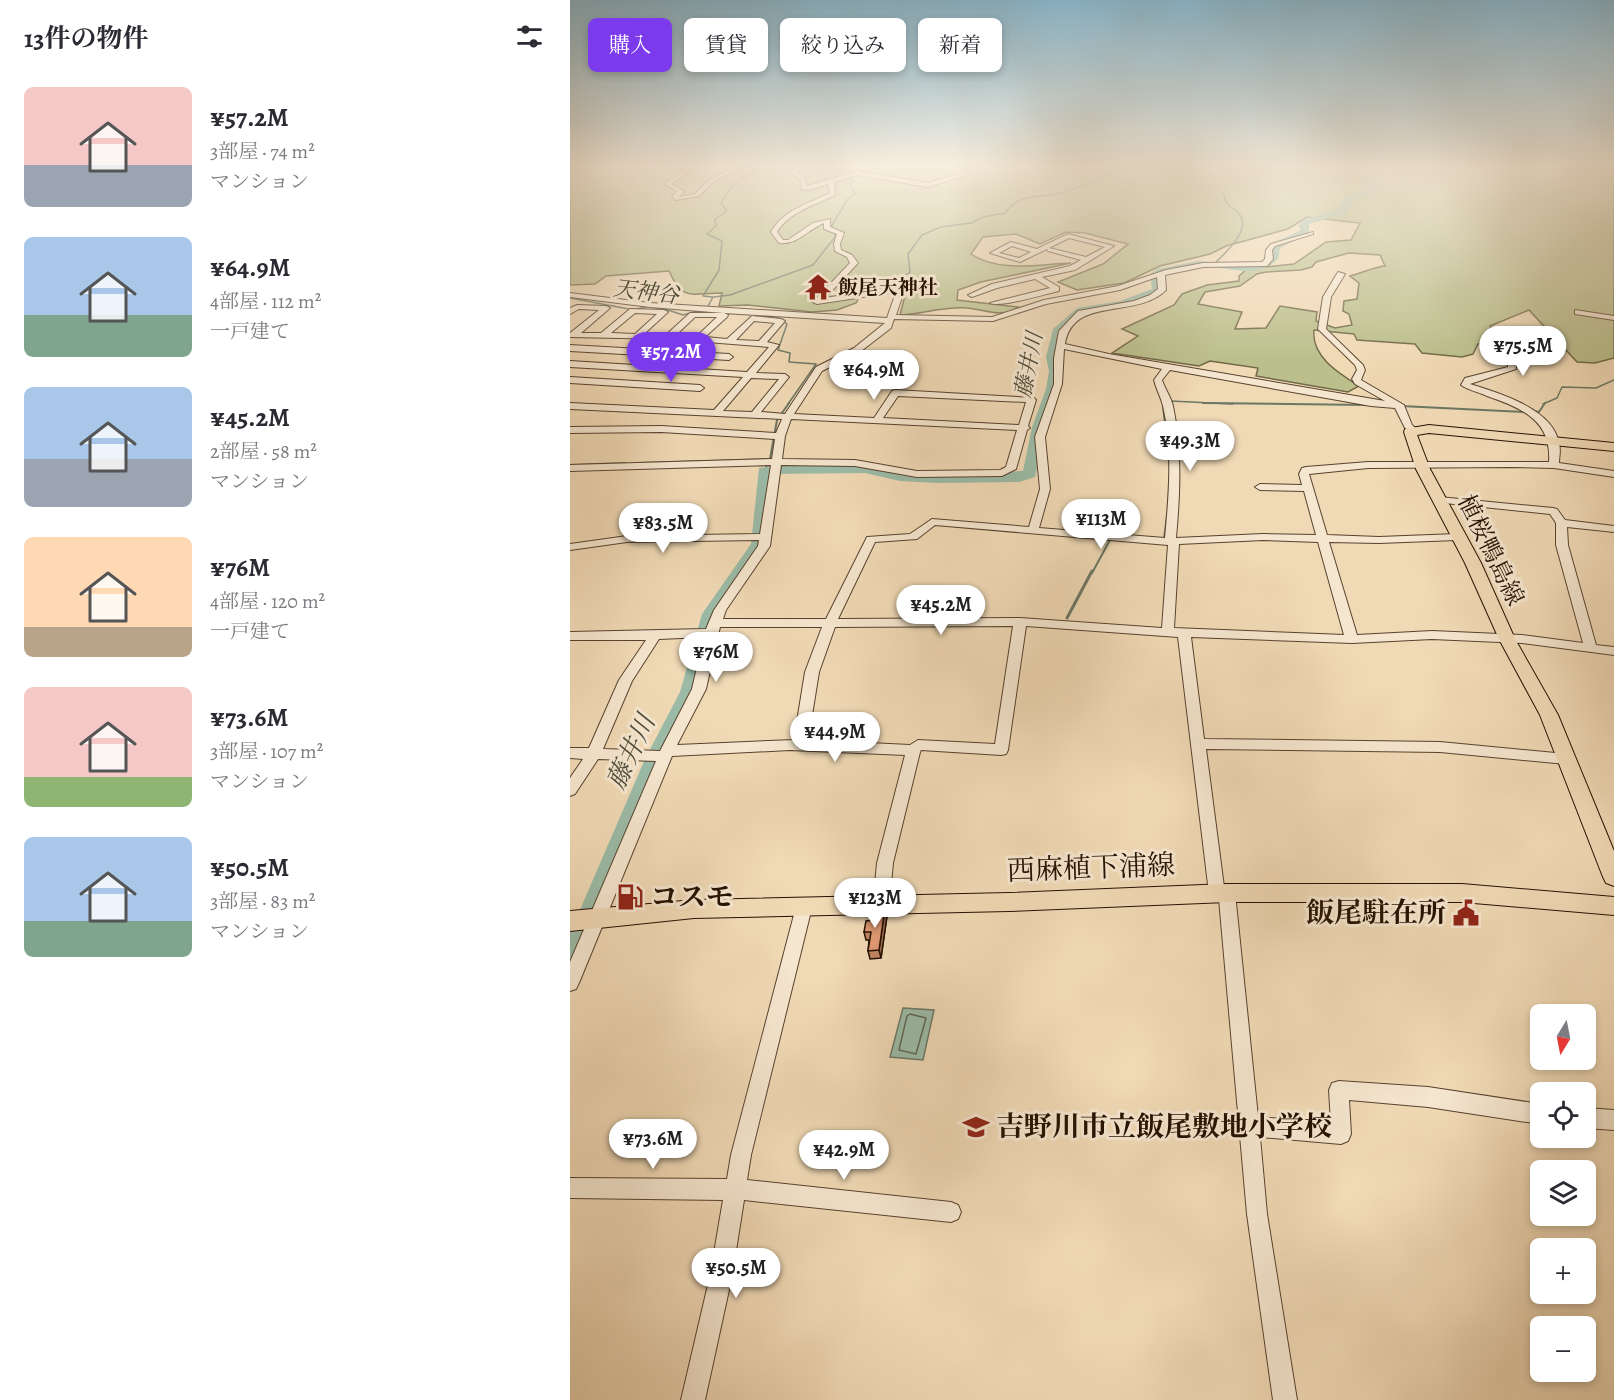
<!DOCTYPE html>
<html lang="ja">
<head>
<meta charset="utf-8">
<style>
	:root { --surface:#fff; --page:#f2f2f3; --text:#2b2b33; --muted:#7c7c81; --accent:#7c3aed }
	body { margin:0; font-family:Alegreya,"Noto Serif JP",serif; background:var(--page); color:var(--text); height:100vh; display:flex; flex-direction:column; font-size:22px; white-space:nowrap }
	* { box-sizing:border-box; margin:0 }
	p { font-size:20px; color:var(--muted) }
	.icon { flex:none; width:33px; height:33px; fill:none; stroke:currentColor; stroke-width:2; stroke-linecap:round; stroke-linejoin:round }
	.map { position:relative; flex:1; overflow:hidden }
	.side { display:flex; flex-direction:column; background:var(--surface); width:570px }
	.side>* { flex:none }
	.hud { position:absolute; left:18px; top:18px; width:570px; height:54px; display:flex; gap:12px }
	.needle { width:39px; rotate:190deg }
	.tools { position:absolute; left:960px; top:1004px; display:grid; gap:12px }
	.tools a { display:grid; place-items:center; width:66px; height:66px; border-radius:9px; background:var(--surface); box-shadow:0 3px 9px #0003; font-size:30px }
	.price { position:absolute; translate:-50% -51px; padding:0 14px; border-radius:21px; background:#fff; color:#222; font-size:20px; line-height:39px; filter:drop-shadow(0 2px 3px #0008) }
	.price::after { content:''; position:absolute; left:50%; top:36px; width:18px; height:14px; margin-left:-9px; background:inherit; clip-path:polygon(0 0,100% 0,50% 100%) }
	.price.on { background:var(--accent); color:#fff }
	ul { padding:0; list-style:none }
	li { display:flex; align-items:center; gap:18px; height:150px; padding:0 24px }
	li span { display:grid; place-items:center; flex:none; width:168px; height:120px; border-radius:9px; color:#555 }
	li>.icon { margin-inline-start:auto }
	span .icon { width:72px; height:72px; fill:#fffc; stroke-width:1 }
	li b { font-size:26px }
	h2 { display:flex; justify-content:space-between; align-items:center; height:72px; padding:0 24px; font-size:26px }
	.tag { padding:0 21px; border-radius:9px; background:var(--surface); box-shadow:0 3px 9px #0003; font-size:21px; line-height:54px }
	.tag.on { background:var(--accent); color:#fff }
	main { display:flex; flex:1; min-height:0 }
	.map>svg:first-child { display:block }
</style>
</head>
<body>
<main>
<section class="side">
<h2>13件の物件<svg class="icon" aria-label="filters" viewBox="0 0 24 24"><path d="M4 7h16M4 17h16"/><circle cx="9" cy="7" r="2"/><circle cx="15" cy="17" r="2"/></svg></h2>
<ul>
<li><span style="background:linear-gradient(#f6c9c9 65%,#9aa5b1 0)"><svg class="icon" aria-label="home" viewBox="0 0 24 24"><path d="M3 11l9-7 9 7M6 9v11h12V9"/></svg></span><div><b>¥57.2M</b><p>3部屋 · 74 m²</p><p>マンション</p></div></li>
<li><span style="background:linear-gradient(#a9c7e8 65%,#7fa58c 0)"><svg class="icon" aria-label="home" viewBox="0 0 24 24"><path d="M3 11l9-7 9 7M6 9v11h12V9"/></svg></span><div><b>¥64.9M</b><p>4部屋 · 112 m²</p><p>一戸建て</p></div></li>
<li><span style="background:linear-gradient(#a9c7e8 60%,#9aa5b1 0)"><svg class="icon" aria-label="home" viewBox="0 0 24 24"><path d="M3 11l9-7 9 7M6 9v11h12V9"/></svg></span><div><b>¥45.2M</b><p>2部屋 · 58 m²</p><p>マンション</p></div></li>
<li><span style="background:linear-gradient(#ffd9b3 75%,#b9a48a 0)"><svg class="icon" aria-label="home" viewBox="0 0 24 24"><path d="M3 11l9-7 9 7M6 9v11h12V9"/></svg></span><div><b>¥76M</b><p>4部屋 · 120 m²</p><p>一戸建て</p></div></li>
<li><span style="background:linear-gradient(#f6c9c9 75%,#8fb573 0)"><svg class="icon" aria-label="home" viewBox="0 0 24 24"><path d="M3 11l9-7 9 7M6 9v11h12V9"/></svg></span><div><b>¥73.6M</b><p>3部屋 · 107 m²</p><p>マンション</p></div></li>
<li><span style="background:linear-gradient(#a9c7e8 70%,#7fa58c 0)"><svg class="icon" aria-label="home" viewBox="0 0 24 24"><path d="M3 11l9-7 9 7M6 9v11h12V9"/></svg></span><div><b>¥50.5M</b><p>3部屋 · 83 m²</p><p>マンション</p></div></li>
</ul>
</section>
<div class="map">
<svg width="1044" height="1400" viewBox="0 0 1044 1400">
	<rect width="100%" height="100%" fill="#f0d9b5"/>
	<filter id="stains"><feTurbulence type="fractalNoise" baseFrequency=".00333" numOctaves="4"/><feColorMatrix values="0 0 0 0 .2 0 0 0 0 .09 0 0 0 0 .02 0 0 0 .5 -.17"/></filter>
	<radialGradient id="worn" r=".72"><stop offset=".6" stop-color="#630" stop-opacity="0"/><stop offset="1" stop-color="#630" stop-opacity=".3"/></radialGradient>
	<path fill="#bbbf8c" stroke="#706846" stroke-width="1.5" fill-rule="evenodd" d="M0 165H1044V358L1025 363 1007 362 959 310 920 326 930 336 924 343 908 344 903 354 892 357 852 353 845 344 787 340 784 334 744 330C741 357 770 374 789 386L778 392 686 376 688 368 640 361 629 366 542 353 568 336 552 329 604 305 612 294 637 285 669 281V276L677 269 724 264 756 242 781 240 790 223 737 217 718 229 656 246 640 254 590 266 554 283 507 290 488 282 533 264 558 244 515 233 496 232 470 244 446 234 413 237 401 254C428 273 469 264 501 263L411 282 388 290 387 300 448 307C433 319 413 309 397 308 375 306 352 314 330 315L337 288 296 287 286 303 267 310 242 312 178 305 149 306 152 293C121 293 113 302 99 271L36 276 25 284 0 285ZM779 253 810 255 815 266C804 267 792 273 780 276L789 283 787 299 774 301 773 311 779 314 782 325 765 328 746 321 747 312 710 306 696 328 665 329 672 312 628 304 635 292 670 286 687 274 696 272 731 270 742 267 746 262Z"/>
	<polygon fill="#9bbba7" stroke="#6c7764" stroke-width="1.5" points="333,1008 364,1010 353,1060 320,1057"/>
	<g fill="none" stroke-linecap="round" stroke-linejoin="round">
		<polygon stroke="#606654" stroke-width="1.5" points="340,1014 356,1018 346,1054 329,1050 337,1016"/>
		<g stroke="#6c7764" stroke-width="1.5">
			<polyline points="263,230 262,225 278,199 285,194 280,183 285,180"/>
			<path d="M645 263C654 254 681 231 670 215 662 204 658 211 653 193"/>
			<path d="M332 294 334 291 322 281 340 273 338 254 352 235 371 227 401 223 413 217 435 213C451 193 464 198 486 194 511 189 537 174 561 165"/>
			<polyline points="144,297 160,295 243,265 265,237 265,233"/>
			<polyline points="0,298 64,310 79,306"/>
			<polyline points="89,307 113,315 131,310"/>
			<path d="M137 308 143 297 133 296 149 270 152 241 137 234 146 226 145 219 157 211 151 203C168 170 187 170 220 166"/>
			<polyline points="204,315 217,324 208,350 220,353 219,362 246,364"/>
			<polyline points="319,329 324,320"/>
			<polyline points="600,401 663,404"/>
			<polyline points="218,404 246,364"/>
			<polyline points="973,404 987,398 992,387 1026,388 1044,380"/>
		</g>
		<g stroke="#6c7764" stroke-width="2">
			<polyline points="633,403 797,405"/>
			<polyline points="593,406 599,459"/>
			<polyline points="831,406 954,412"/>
			<polyline points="964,411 969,412 975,403"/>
			<polyline points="68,463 199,459"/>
			<polyline points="0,465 55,463"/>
			<polyline points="194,471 200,459 207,420 219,403"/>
			<polyline points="594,539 597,516"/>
			<polyline points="522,573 540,540"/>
		</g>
		<polyline stroke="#6c7764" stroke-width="3" points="497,618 522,571"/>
		<path fill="#9bbba7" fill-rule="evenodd" d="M806 165H815L801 180 813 185V189L782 202 776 213 739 224V233L710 248 708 259C688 280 660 267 636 267 622 267 608 271 594 274L591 275 594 286 591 293 556 306 514 313 493 332 488 357 491 371 488 389 476 427 465 477 449 482 368 483 330 481 295 473 201 474 197 544 150 614 130 692 95 759 13 962 9 970 0 973V933L75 759 110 692 132 614 181 544 189 468 208 465H295L330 473 368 475 453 471 462 427 476 389 479 371 476 357 483 329 507 308 550 301 582 289 580 274 587 269 628 261 678 265 698 258 701 244 731 230 728 226 733 220 769 209 775 198 802 187 792 181Z"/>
		<g stroke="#58422d" stroke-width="2">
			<g id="minor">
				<polygon points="117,165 123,165 119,172 101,184 114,191 109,197 125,194 138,181 167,165 175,165 142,183 129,196 106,200 102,197 107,191 94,184 115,170"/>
				<path d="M227 165H234L226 172 235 177 237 186 287 171 358 183 419 165H429L358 187 287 175 264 182 265 195C245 205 219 212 207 232L213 240H218L243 223 260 219V227L274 233 270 244 271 250 282 255 288 263 255 298 323 287 334 291 326 315 422 317 474 300 548 286 596 270 633 263 692 262 695 259 696 250 701 244 743 232V234L705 246 702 250 703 259 697 266 633 267 595 275 596 290C566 320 503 295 495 344L539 354 815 401 785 384 782 379 787 370 785 365 748 329 753 297 768 272 775 274 761 297 756 329 793 365 795 370 791 380 834 405 842 425 848 430 843 433 835 428 825 408 801 406 600 370 592 380C595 389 601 397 603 406 612 449 610 494 606 538L693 534 746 535 734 491 690 490 685 487 690 484 732 485 729 474 732 468 736 467 798 462H979C982 420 951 408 917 396 908 392 898 390 891 385L895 378 938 367V352L930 335 934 333C946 340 946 356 946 369L900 384C929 393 984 409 989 444 991 450 989 457 989 463L1044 471V477L984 468 940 467 798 468 739 474 757 535 809 537 887 534 893 537 887 540 809 543 759 542 787 635 862 631 952 635 1013 643 986 545V523L980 514 865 502 864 500 869 497 983 508 987 509 995 520 1044 526V532L997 527 998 545 1026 645 1044 647V655L952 643 862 639 782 643 621 637 634 739 870 742 996 754 1001 755 1003 759 1001 763 996 764 870 752 636 749 654 887 663 888 665 893 688 1117 761 1123 759 1090 762 1083 769 1081 858 1087 970 1104V1124L858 1107 779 1100 781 1134 778 1141 771 1144 690 1137 697 1214 727 1400H703L677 1214 649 899 641 898 639 893 608 637 456 626 438 750 436 754 431 755 351 750 350 752 323 863 319 905 317 910 311 912 305 910 303 905 307 863 335 755 220 750 102 756 9 983 6 989 0 991V962L86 761 28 759 5 794 0 796V778L13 759 0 758V748H19L49 680 76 640H0V632L136 629 144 610 188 546 189 540 57 542 0 550V544L57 536 190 534 201 465 0 471V465L202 459 205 439 91 432 0 433V427L91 426 206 433 212 419 0 409V403L144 410 173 377 0 367V361L177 372 199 347 99 339 0 337V333L29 310 9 309 0 314V308L7 305 36 306 40 308 11 333H31L60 309 94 310 98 312 74 334H97L120 313H154L80 307 0 297V293L80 303 317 318 326 292 247 304 243 302 280 263 277 257 265 251 264 244 267 234 254 229V223C237 230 228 245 209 243L201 232C213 210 238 204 260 193L258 184 240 190 232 189 230 179 220 173ZM587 277 588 289 580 295 564 301 508 311 489 331 484 358V384L465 437 470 489 459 527 362 519 340 534 297 537 256 619H153L156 610 200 546 211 465 285 466 347 477 432 476 446 469 457 430 460 428 458 426 466 400 464 398 325 390 322 391 304 418 224 414 252 371 290 352 321 328 324 319 423 321 476 304 550 290ZM65 313 87 314 65 334 41 333ZM154 313 315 323 284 348 246 367 215 414 191 412 219 377 215 374 186 373 209 345 197 342 215 321 211 319 182 316 157 339 135 337 157 317 158 315ZM125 317H147L126 337 106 335ZM184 321 205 323 189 341 166 340ZM494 349 592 369 584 380C586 389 591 397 593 406 603 449 599 495 595 538L469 528 480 489 475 437 492 384ZM181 378 209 379 182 412 153 411ZM328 396 456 402 449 425 313 418ZM221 419 447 430 436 467 430 470 347 471 285 460 212 459 215 436ZM365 525 598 545 592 628 450 618 268 619 305 542 347 539ZM693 540 748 542 774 635 604 628 609 544ZM443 626 425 744 348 740 340 745 238 740 249 672 265 627ZM150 627H252L235 672 224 740 107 745 136 689ZM134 637 122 689 90 751 33 749 62 681 89 639Z"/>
				<path d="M498 234 544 246 505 270 472 277 489 287V291C475 294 430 308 420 303L480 288 465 279 427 288 402 297 398 295 422 284 500 266 511 260 478 251 477 249 450 262 420 253 441 242 467 249ZM499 238 535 247 516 257 479 248ZM442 246 461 252 449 258 429 253Z"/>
				<polygon points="1005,310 1044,316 1044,320 1005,314"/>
				<polygon points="0,345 159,354 163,357 159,360 0,351"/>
				<polygon points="0,377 130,385 134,388 130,391 0,383"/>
				<polygon points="234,900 240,902 242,907 181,1155 177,1180 381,1202 388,1205 391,1212 388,1219 381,1222 174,1200 162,1276 135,1400 111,1400 140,1276 153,1200 0,1198 0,1178 157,1179 161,1155 226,907 228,902"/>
				<polygon points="1016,1108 1044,1110 1044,1130 1016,1128"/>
			</g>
		</g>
		<g stroke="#251000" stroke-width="2">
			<g id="major">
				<polygon points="859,425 1044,443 1044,451 859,433 847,435 860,469 911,563 945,639 988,715 1044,851 1044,886 1036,883 1033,877 970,715 929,639 895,563 846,469 834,432 835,429"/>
				<polygon points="657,884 892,884 1044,897 1044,915 892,902 657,902 439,911 124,918 0,931 0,911 124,900 439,893"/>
			</g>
		</g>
		<use href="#minor" fill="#f5e6cf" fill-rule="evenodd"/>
		<use href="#major" fill="#f0d9b5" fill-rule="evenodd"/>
	</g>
	<polygon fill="#c18462" stroke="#251000" stroke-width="1.5" points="317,916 311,958 300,959 298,951 299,940 296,940 294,932 303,920"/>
	<polygon fill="#9d6c50" stroke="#251000" stroke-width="1.5" points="315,908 317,916 311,958 309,950"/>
	<polygon fill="#e09a72" stroke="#251000" stroke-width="1.5" points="305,908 315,908 309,950 298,951 301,932 294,932 296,921 303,920"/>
	<linearGradient id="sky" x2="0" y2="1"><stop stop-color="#89b7ce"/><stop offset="0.46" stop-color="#f8eede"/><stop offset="1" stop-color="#f8eede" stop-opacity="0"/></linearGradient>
	<rect width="1044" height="361" fill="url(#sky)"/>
	<defs>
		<g id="temple-bare" transform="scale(2.07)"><path d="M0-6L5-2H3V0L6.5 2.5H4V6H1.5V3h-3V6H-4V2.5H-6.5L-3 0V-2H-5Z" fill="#8f2418" stroke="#f5e6cf" stroke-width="2.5" paint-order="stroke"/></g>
		<g id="fuel-bare" transform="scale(2.07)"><path d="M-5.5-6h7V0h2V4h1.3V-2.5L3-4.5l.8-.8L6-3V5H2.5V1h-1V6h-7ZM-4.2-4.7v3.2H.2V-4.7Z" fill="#8f2418" stroke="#f5e6cf" stroke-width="2.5" paint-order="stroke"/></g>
		<g id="civic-bare" transform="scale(2.07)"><path d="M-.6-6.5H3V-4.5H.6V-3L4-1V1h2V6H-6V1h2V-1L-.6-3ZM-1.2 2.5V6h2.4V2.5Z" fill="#8f2418" stroke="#f5e6cf" stroke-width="2.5" paint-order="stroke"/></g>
		<g id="school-bare" transform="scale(2.07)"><path d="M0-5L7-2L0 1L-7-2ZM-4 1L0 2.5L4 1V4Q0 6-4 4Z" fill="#8f2418" stroke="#f5e6cf" stroke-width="2.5" paint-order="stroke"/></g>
	</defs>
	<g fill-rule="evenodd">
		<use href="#temple-bare" x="248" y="287"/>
		<use href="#fuel-bare" x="60" y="897"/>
		<use href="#civic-bare" x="896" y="913"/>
		<use href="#school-bare" x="406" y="1127"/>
	</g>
	<g text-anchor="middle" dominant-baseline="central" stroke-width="6" stroke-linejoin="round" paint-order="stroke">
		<g font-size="20" font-weight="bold" fill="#251000" stroke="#f5e6cf" text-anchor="start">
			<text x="268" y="287">飯尾天神社</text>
		</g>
		<g font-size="22" font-style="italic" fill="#4e4c3a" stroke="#f5e6cf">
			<text transform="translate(76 292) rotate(7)">天神谷</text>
			<text transform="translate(459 365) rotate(-79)">藤井川</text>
		</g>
		<g font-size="24" fill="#251000" stroke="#f5e6cf">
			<text transform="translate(921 550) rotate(64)">植桜鴨島線</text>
		</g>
		<g font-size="26" font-style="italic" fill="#4e4c3a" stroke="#f5e6cf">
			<text transform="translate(61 752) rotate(-65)">藤井川</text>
		</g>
		<g font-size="28" fill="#251000" stroke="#f5e6cf">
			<text transform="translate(521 868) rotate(-2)">西麻植下浦線</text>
		</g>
		<g font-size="28" font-weight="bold" fill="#251000" stroke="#f5e6cf" text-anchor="start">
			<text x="80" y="897">コスモ</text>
			<text x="876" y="913" text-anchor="end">飯尾駐在所</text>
			<text x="426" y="1127">吉野川市立飯尾敷地小学校</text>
		</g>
	</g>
	<rect width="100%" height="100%" filter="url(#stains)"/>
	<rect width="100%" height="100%" fill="url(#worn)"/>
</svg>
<div class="tools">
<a><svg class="needle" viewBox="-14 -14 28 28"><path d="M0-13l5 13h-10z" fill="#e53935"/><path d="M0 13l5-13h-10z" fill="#7c7c81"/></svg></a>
<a><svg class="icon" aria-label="locate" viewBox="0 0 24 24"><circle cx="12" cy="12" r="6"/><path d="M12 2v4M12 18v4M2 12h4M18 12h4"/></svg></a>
<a><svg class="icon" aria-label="layers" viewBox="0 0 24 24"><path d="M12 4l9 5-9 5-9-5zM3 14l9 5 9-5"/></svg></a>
<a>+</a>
<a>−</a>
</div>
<b class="price" style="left:953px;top:377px">¥75.5M</b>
<b class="price on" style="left:101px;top:383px">¥57.2M</b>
<b class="price" style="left:304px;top:401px">¥64.9M</b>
<b class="price" style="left:620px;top:472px">¥49.3M</b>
<b class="price" style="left:531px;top:550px">¥113M</b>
<b class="price" style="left:93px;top:554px">¥83.5M</b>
<b class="price" style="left:371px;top:636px">¥45.2M</b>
<b class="price" style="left:146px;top:683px">¥76M</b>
<b class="price" style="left:265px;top:763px">¥44.9M</b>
<b class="price" style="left:305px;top:929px">¥123M</b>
<b class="price" style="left:83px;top:1170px">¥73.6M</b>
<b class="price" style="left:274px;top:1181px">¥42.9M</b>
<b class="price" style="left:166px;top:1299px">¥50.5M</b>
<div class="hud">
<a class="tag on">購入</a>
<a class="tag">賃貸</a>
<a class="tag">絞り込み</a>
<a class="tag">新着</a>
</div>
</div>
</main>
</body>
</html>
